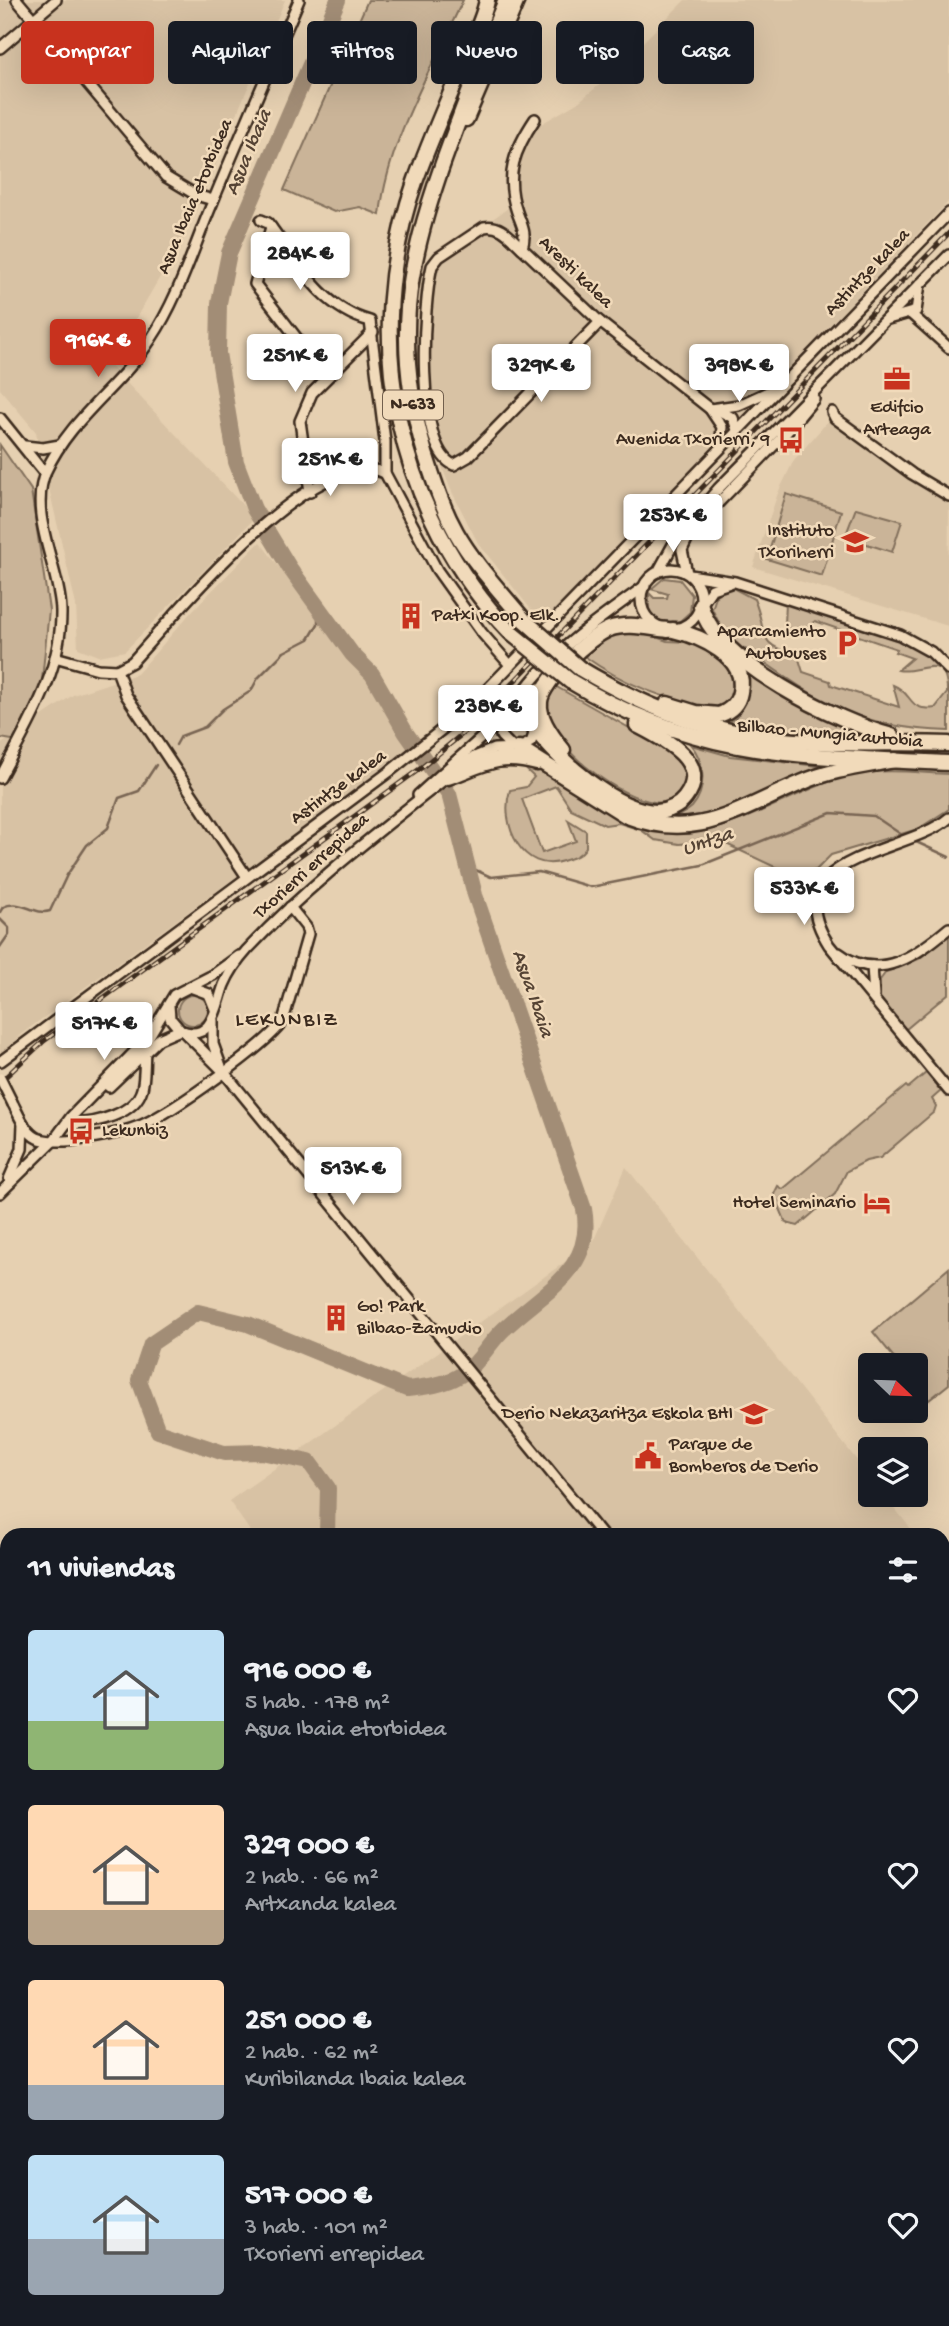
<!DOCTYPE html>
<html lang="es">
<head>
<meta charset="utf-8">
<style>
	:root { --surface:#171b24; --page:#242831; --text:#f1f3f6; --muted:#9ea1a6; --accent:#c8321e }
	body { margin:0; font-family:"Gochi Hand",sans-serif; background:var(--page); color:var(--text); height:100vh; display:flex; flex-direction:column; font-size:26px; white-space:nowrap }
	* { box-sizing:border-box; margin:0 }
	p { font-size:23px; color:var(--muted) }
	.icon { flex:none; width:38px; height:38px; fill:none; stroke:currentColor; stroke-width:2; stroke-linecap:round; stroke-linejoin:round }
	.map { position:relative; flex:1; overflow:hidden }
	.side { position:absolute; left:0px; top:1528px; width:950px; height:800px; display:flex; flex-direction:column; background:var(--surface); border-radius:21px 21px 0 0; box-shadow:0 7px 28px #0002 }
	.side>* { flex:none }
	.banner { position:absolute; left:21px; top:21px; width:908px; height:63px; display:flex; gap:14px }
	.needle { width:46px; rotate:113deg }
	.tools { position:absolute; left:858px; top:1353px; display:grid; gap:14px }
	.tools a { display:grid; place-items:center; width:70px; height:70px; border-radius:7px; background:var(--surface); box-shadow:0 7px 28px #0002; font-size:35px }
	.price { position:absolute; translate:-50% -60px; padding:0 16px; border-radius:7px; background:#fff; color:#222; font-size:23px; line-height:46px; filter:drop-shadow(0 2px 4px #0008) }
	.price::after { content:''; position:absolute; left:50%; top:42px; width:21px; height:16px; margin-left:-10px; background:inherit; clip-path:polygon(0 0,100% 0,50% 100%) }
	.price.selected { background:var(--accent); color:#fff }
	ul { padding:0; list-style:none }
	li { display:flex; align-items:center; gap:21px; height:175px; padding:0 28px }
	li span { display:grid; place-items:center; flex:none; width:196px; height:140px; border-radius:7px; color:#555 }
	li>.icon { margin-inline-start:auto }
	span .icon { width:84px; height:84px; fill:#fffc; stroke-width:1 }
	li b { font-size:30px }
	h2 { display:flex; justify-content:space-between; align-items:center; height:84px; padding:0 28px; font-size:30px }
	.pill { padding:0 24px; border-radius:7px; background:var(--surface); box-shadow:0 7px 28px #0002; font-size:24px; line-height:63px }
	.pill.selected { background:var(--accent); color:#fff }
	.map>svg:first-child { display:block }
</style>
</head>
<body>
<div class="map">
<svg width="949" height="2326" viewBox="0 0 949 2326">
	<rect width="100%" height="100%" fill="#e6d0b1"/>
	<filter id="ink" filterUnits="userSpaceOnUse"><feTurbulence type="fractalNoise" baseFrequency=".0143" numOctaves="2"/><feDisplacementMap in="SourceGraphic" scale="14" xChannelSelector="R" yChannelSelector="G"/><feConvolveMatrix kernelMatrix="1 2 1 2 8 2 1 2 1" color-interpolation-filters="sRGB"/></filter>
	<g filter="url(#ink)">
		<g fill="#d8c2a4">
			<polygon points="0,0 285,0 188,229 136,318 105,360 255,518 125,651 99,656 78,648 76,605 36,432 0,389"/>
			<polygon points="685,0 949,0 949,201 545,621 530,608 478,543 451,490 439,459 424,375 428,283 439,257 518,201 516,160 534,128 577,103 603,82"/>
			<polygon points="829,420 843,426 949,499 948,626 753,567 778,493 794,460"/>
			<polygon points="260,542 321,622 377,687 413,747 20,1035 0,1057 0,745 73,695 137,674 193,610"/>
			<polygon points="626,1167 870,1477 870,1494 884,1495 916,1535 253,1535 229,1501 593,1242"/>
			<polygon points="943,1662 949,1669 949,2326 470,2326 477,2320 943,2320"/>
		</g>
		<g fill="#cab498" stroke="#826f5b" stroke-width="2">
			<path d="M368 0H463C432 68 388 140 380 215L360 207 334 212 284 190Z"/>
			<polygon points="0,445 31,490 49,610 41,690 18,737 12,740 0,738"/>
			<polygon points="786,494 841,511 822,576 767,559"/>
			<polygon points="856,508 902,521 892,552 845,537"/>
			<polygon points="664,578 680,580 692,595 690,612 680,621 661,622 649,612 649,593 654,598 667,598 668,594 651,589"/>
			<path d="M731 587 754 599C769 634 753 643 798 656L803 672 830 681 831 685 899 707 893 685C914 693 907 712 935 708L947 693C948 649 918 675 898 670L912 658 895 652 897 649 815 621 794 637 785 624 786 603C841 620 909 631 949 676V731C854 728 819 701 744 648L742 651 720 625 712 609 718 591Z"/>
			<path d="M618 632 645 633 667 641 691 642 705 647 732 672 733 695 720 710C670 702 626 686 584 656L595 644Z"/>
			<path d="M739 663 854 731V734L772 730 729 722C753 708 745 686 739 663Z"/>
			<path d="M555 686 670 751C688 771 694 789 665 803 627 804 563 757 549 721 547 715 547 706 546 700Z"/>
			<path d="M691 745 730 756 827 767 739 809 674 819C679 814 687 812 692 807 707 790 705 762 691 745Z"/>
			<path d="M521 756C553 774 586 792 619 810 630 816 644 826 656 830 718 848 793 787 853 775 885 768 918 773 949 774V809L918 829 831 855 816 870 794 876 720 841 679 844 655 840 641 830 619 823 605 825 571 809 556 786 522 799 542 853 576 841 568 820 586 831V847C581 856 572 858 563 861 523 874 499 825 510 790L526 787 534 777 513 757Z"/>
			<polygon points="949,934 949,993 905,1030 880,998 880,980 886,972 919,959"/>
			<circle cx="193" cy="1010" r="15"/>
			<polygon points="926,1073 941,1091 932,1099 936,1106 934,1112 880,1158 866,1161 847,1171 835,1194 798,1226 786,1223 774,1194 778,1186 783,1189 906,1086 908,1088"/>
			<polygon points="949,1268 949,1384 929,1400 915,1383 915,1365 900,1365 873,1332"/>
			<polygon points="949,1573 949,1669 943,1662 943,1577"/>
		</g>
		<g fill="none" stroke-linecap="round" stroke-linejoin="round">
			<g stroke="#796553" stroke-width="2.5">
				<polyline points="176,745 181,736 205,727 223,709 251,691 258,678 284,652 309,639 318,624 318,606"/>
				<polyline points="914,841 949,857"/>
				<polyline points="467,866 491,877 539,872 591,887 702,865 831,813 874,816 905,837"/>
				<path d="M0 912 3 907C21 898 34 916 50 911L67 875 87 845 108 828 119 798 139 791 156 765"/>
				<polyline points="0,919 9,928 9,934 0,947"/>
			</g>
			<g stroke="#a28d76" stroke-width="16">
				<path d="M327 1535 328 1488 309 1462 261 1452 224 1453 158 1431 139 1380 151 1344 198 1312 248 1324 407 1389C424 1387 444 1385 459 1376 477 1366 486 1348 499 1334 537 1294 596 1273 584 1209L475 895 449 794 406 733 372 674 352 654 289 567 254 509 236 462 218 353 219 303 229 253 338 0"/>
				<polyline points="0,1823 7,1823"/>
			</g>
			<g stroke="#3b2a1e" stroke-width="14">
				<g id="minor">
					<polyline points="17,0 166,177 196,195 213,200"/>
					<polyline points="0,48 56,0"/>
					<path d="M535 119C515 149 504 175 517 212 522 226 527 233 522 248L600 322 710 409 722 427 720 448"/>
					<path d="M261 220 268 223C297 261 320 308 370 321L385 441V473L437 570 482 633 510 665"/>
					<polyline points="271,227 255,284 327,377"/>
					<path d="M522 248C510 237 501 224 484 227L439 257 432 266C423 303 414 448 454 465L468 457 600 322"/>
					<polyline points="911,314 949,348"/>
					<polyline points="888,319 916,311 920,284"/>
					<polyline points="710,409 739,405 774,389"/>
					<polyline points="718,410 733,418 737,430"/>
					<polyline points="832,412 835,418 912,474 949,496"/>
					<polyline points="0,418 45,474"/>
					<polyline points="25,446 43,448 60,445"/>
					<polyline points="310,492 300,421 312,393 373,332"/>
					<circle cx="671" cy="599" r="30"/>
					<polyline points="658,572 679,534 718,489 949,255"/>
					<polyline points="687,573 682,550 691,531 786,433 814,399"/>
					<polyline points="690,575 735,582 900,635 931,652 949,670"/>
					<polyline points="701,605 712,589 730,583"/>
					<polyline points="55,657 98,669 117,670 126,695 247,877"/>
					<path d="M117 670 132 662C175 615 314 443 385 473"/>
					<path d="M508 716C537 661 595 622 645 586"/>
					<polyline points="512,747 501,736 505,719 518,713 531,720"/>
					<path d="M0 778C27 726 62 672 61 611 60 568 27 514 46 471 70 418 120 387 151 339 178 299 193 249 212 204 240 136 270 68 299 0"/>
					<polyline points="418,795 490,730 502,723"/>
					<path d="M949 818C908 854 771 855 829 945L949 1091"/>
					<path d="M839 953C879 984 918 954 949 928"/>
					<polyline points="872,966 874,996"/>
					<polyline points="190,987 209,994 215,1009"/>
					<path d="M169 1005 170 1018 180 1030C213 1044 216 1006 224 985 229 973 238 960 247 950 315 878 393 821 470 759L494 749 519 748 531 742C540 725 525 712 539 688"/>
					<polyline points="213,1020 213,1044 221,1066"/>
					<polyline points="185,1033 223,1071 602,1535"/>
					<polyline points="1,1061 389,772 470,707 949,213"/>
					<polyline points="109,1087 159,1039 180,1030"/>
					<path d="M13 1104C19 1115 25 1132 37 1138 59 1147 120 1134 142 1125 172 1112 266 1046 283 1021L308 934 306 927 290 907"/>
					<path d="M73 1124C95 1123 135 1115 142 1089 145 1077 144 1063 145 1051"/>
					<polyline points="9,1179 22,1149 23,1123"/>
					<polyline points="0,1193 54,1140 71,1117 148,1038 174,995 213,975 239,956"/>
					<polyline points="943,1555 949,1550"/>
					<polyline points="0,1637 7,1643"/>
					<polyline points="943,1685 949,1692"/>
					<polyline points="943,1938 949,1941"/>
					<polyline points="943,1957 949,1952"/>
					<polyline points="943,1988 949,1993"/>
					<polyline points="183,2320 183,2326"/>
					<polyline points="716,2320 717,2326"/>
					<polyline points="799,2320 799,2326"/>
					<polyline points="458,2326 466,2320"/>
				</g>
			</g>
			<g stroke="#3b2a1e" stroke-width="19">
				<g id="highway">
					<path d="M487 0C484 17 475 34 469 49 451 94 431 137 415 182 360 339 396 513 511 633"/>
					<path d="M506 0C483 54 463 108 443 163 406 268 393 344 425 453 434 481 442 507 456 532 474 564 501 592 524 620"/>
					<polyline points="466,119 517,0"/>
					<path d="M701 606C715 662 838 722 892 736"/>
					<path d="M579 668C654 713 722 737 810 742 856 745 903 742 949 744"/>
					<path d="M570 681C698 759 805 756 949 763"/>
					<path d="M667 704 696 713 719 715C730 711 738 704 740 692 748 656 699 636 673 630"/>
					<path d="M535 729C559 760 616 812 657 812 668 811 679 806 685 798 713 762 662 738 637 725"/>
					<path d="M519 748 627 816C697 843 738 809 801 783 830 770 864 766 895 760"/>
					<path d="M563 750C553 738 538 719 540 702 541 682 590 636 609 629 628 622 648 628 668 630"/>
					<path d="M448 777C482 765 498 752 537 763"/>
				</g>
			</g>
			<use href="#minor" stroke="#f1daba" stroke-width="9"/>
			<use href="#highway" stroke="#f1daba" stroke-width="14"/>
			<g stroke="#3b2a1e" stroke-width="5">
				<polyline id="rail" points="0,1082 44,1041 421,768 467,730 949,233"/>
			</g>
			<use href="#rail" stroke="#f1daba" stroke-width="2.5" stroke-dasharray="8" stroke-linecap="butt"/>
			<g stroke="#3b2a1e" stroke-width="14" stroke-linecap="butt">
				<polyline id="minor-bridge" points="0,1078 13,1104"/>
			</g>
			<g stroke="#3b2a1e" stroke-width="19" stroke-linecap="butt">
				<g id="highway-bridge">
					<polyline points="524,620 579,668"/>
					<polyline points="511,633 570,681"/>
				</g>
			</g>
			<use href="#minor-bridge" stroke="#f1daba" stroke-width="9"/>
			<use href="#highway-bridge" stroke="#f1daba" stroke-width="14"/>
		</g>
	</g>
	<defs>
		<g id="office-bare" transform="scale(2.1)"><path d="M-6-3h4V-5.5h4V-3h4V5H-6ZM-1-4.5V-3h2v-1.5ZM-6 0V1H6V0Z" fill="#c8321e" stroke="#f1daba" stroke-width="2.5" paint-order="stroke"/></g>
		<g id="bus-bare" transform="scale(2.1)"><path d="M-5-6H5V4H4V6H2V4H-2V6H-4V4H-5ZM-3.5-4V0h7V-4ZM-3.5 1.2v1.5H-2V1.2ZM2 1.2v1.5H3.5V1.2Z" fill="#c8321e" stroke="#f1daba" stroke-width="2.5" paint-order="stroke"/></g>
		<g id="school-bare" transform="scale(2.1)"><path d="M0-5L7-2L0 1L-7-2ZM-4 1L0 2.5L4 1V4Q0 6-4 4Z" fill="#c8321e" stroke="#f1daba" stroke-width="2.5" paint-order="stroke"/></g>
		<g id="building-bare" transform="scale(2.1)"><path d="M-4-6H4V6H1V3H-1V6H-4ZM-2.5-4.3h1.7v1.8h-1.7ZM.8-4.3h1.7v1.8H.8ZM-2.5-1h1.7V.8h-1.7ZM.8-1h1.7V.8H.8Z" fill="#c8321e" stroke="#f1daba" stroke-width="2.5" paint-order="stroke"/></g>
		<g id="parking-bare" transform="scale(2.1)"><path d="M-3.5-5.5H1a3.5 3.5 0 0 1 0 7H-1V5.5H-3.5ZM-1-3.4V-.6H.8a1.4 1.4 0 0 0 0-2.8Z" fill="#c8321e" stroke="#f1daba" stroke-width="2.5" paint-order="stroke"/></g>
		<g id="hotel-bare" transform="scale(2.1)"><path d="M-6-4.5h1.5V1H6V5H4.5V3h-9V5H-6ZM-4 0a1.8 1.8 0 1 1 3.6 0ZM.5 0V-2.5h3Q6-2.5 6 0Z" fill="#c8321e" stroke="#f1daba" stroke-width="2.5" paint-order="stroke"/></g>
		<g id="civic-bare" transform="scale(2.1)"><path d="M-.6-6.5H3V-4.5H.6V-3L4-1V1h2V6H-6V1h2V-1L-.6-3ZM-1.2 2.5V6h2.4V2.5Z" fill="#c8321e" stroke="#f1daba" stroke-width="2.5" paint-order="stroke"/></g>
	</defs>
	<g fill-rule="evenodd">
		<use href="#office-bare" x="897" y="379"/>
		<use href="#bus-bare" x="791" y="440"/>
		<use href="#school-bare" x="855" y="542"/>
		<use href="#building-bare" x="411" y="616"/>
		<use href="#parking-bare" x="847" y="643"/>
		<use href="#bus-bare" x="81" y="1131"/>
		<use href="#hotel-bare" x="877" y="1203"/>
		<use href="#building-bare" x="336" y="1318"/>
		<use href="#school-bare" x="754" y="1414"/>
		<use href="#civic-bare" x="648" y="1456"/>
	</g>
	<g text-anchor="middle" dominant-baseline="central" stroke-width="5" stroke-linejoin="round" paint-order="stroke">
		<rect fill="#f1daba" stroke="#725f4d" stroke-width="2" x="383" y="390.5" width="60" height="29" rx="5"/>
		<g font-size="18" font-weight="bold" fill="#3b2a1e">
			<text x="413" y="405">N-633</text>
		</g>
		<g font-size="19" fill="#3b2a1e" stroke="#f1daba">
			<text transform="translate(196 197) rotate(-67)">Asua Ibaia etorbidea</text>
			<text transform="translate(575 273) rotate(44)">Aresti kalea</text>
			<text transform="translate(868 273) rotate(-46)">Astintze kalea</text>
			<text transform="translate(830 735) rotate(5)">Bilbao - Mungia autobia</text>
			<text transform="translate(339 788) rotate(-36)">Astintze kalea</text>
			<text transform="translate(312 867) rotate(-42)">Txorierri errepidea</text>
		</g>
		<g font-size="19" fill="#3b2a1e" stroke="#f1daba" text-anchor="end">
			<text x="897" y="408" text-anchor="middle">Edifcio<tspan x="897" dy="22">Arteaga</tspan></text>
			<text x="770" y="440">Avenida Txorierri, 9</text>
			<text x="834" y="531">Instituto<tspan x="834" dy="22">Txoriherri</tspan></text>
			<text x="432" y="616" text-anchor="start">Patxi Koop. Elk.</text>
			<text x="826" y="632">Aparcamiento<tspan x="826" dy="22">Autobuses</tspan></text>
			<text x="102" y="1131" text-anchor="start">Lekunbiz</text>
			<text x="856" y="1203">Hotel Seminario</text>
			<text x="357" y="1307" text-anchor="start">Go! Park<tspan x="357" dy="22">Bilbao-Zamudio</tspan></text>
			<text x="733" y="1414">Derio Nekazaritza Eskola BHI</text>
			<text x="669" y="1445" text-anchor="start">Parque de<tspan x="669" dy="22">Bomberos de Derio</tspan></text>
		</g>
		<g font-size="21" font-style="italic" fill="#554334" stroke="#f1daba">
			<text transform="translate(250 153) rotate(-67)">Asua Ibaia</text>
			<text transform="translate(708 843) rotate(-19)">Untza</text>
			<text transform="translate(531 994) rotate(71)">Asua Ibaia</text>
		</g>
		<g font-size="21" letter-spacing="2" fill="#3b2a1e" stroke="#f1daba">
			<text x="287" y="1021">LEKUNBIZ</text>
		</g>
	</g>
</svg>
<div class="tools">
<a><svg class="needle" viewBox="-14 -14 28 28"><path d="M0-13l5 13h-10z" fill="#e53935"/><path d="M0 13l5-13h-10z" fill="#9ea1a6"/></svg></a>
<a><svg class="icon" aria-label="layers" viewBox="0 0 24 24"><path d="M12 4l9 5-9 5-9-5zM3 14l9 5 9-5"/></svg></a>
</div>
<b class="price" style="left:300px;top:292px">284K €</b>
<b class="price selected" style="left:98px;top:379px">916K €</b>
<b class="price" style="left:295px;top:394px">251K €</b>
<b class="price" style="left:541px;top:404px">329K €</b>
<b class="price" style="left:739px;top:404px">398K €</b>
<b class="price" style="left:330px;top:498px">251K €</b>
<b class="price" style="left:673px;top:554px">253K €</b>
<b class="price" style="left:488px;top:745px">238K €</b>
<b class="price" style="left:804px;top:927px">533K €</b>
<b class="price" style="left:104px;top:1062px">517K €</b>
<b class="price" style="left:353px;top:1207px">513K €</b>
<div class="banner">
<a class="pill selected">Comprar</a>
<a class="pill">Alquilar</a>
<a class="pill">Filtros</a>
<a class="pill">Nuevo</a>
<a class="pill">Piso</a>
<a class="pill">Casa</a>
</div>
<section class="side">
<h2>11 viviendas<svg class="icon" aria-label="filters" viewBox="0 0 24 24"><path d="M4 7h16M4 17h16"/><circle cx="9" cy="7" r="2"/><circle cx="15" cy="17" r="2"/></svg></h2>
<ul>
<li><span style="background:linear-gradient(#bfe0f5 65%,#8fb573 0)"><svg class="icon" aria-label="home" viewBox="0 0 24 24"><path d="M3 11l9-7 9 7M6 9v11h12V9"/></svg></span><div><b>916 000 €</b><p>5 hab. · 178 m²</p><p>Asua Ibaia etorbidea</p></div><svg class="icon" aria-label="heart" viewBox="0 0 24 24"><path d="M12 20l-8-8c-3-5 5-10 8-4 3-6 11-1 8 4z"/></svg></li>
<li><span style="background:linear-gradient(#ffd9b3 75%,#b9a48a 0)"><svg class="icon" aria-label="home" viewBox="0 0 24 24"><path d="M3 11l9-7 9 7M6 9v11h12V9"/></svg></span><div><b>329 000 €</b><p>2 hab. · 66 m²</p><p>Artxanda kalea</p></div><svg class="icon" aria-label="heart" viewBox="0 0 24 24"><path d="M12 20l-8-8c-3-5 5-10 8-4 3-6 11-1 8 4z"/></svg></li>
<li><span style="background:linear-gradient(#ffd9b3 75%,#9aa5b1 0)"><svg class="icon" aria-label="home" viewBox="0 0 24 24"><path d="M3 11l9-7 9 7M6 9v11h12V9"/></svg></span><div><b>251 000 €</b><p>2 hab. · 62 m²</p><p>Kuribilanda Ibaia kalea</p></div><svg class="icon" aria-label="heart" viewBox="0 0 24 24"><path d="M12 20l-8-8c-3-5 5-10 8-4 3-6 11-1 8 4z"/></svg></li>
<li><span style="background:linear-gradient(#bfe0f5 60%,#9aa5b1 0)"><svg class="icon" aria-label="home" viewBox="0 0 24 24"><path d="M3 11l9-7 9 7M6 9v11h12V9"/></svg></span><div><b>517 000 €</b><p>3 hab. · 101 m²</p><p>Txorierri errepidea</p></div><svg class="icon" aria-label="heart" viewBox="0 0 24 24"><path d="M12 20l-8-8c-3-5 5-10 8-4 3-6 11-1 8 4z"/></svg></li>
</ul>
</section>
</div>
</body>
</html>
